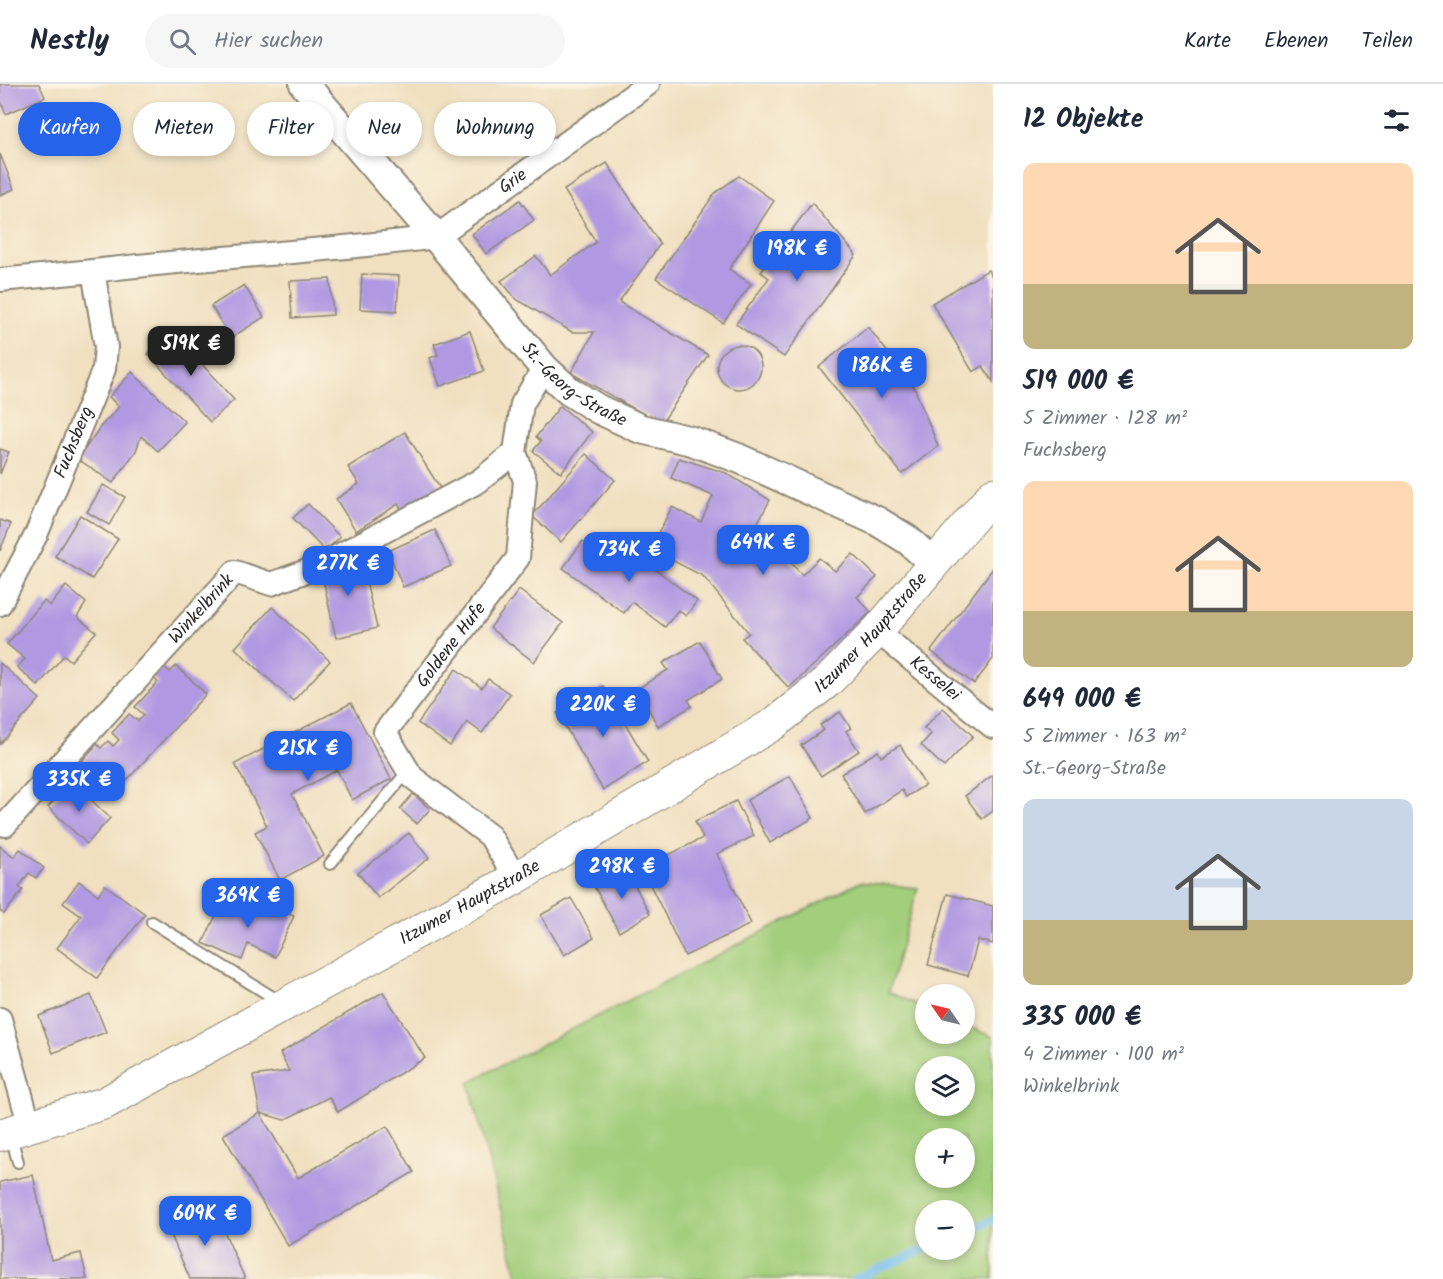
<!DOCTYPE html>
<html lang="de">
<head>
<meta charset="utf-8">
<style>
	:root { --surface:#fff; --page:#f6f6f7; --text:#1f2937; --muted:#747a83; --line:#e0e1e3; --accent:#2563eb }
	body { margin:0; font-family:Kalam,sans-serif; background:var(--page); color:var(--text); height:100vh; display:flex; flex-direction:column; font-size:22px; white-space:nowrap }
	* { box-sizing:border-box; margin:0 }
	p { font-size:20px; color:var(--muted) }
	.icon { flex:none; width:33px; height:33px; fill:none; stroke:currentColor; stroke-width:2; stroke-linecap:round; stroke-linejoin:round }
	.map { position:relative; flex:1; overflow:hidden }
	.details { display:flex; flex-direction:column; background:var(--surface); width:450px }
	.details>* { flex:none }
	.guide { position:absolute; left:18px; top:18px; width:570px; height:54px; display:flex; gap:12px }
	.needle { width:39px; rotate:304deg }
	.fabs { position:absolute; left:915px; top:900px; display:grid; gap:12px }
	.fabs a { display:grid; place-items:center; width:60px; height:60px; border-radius:50%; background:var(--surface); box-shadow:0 3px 9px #0003; font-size:30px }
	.price { position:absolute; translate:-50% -51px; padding:0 14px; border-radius:12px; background:var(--accent); color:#fff; font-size:20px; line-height:39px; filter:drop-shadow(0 2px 3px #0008) }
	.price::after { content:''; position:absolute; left:50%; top:36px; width:18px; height:14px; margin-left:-9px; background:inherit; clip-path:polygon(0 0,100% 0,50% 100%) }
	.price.current { background:#222; color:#fff }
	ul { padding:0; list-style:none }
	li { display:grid; align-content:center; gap:12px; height:318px; padding:0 30px }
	li span { display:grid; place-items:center; height:186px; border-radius:12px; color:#555 }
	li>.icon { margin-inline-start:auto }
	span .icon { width:108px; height:108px; fill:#fffc; stroke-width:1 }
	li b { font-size:26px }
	h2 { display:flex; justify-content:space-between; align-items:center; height:72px; padding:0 30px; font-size:26px }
	.tag { padding:0 21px; border-radius:27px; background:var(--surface); box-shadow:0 3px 9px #0003; font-size:21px; line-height:54px }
	.tag.current { background:var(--accent); color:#fff }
	header { display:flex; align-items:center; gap:36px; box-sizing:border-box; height:84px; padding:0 30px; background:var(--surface); border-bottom:2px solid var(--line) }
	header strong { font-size:28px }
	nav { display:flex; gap:33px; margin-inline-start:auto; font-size:21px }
	.search { width:420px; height:54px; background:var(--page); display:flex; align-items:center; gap:15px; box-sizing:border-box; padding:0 21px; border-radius:33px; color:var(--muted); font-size:22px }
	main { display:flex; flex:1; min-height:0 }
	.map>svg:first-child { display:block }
</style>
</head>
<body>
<header>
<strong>Nestly</strong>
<div class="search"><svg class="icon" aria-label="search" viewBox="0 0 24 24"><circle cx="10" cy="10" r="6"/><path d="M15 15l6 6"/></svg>Hier suchen</div>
<nav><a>Karte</a><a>Ebenen</a><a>Teilen</a></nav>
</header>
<main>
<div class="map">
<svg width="993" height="1195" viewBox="0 0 993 1195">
	<rect width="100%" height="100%" fill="#fcf5e5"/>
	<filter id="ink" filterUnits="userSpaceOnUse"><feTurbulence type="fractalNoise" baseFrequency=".0167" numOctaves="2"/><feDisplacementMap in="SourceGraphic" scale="12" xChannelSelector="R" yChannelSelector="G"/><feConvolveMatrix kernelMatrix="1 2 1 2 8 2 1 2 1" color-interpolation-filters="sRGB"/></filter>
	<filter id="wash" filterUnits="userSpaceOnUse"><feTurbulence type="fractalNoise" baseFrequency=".008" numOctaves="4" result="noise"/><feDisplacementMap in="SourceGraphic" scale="24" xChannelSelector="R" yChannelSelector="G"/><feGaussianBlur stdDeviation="1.35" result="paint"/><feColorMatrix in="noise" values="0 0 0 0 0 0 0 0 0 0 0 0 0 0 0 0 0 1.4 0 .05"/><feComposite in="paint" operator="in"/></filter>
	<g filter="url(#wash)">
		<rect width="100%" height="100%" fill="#f0e0c0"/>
		<path fill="#a3ce7b" stroke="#677c53" stroke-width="1.5" fill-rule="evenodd" d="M860 798 918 804 888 908 925 924 926 950H964L965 941 993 953V1195H518L469 998ZM926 982H964V1022H926ZM926 1054H964V1094H926ZM926 1126H964V1166H926Z"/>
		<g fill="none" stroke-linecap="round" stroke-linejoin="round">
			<g stroke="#77bfef" stroke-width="8">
				<polyline points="964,1148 993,1136"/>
				<polyline points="855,1195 926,1165"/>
			</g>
		</g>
		<g id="blocks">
			<g fill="#b099e2">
				<polygon points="0,0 39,0 45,13 6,30 0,16"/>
				<polygon points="0,70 14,105 0,111"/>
				<polygon points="607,79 660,160 619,218 708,271 661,340 571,289 594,248 572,248 516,215 501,197 536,172 550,191 596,158 564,106"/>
				<polygon points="739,92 774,117 729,185 751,200 723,239 656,194 715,109"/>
				<polygon points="520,116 534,136 486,170 472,150"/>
				<polygon points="812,119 856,171 784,273 736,240 769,194 761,188"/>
				<polygon points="988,186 993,194 993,298 983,282 973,288 932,219"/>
				<polygon points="362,190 399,192 397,227 360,225"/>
				<polygon points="330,195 333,231 292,234 290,197"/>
				<polygon points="244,201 264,233 231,254 211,222"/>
				<polygon points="868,243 913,301 938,362 902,390 819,283"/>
				<polygon points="172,247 234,316 210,338 148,270"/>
				<polygon points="470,247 484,287 440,302 430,274 438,271 434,260"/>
				<circle cx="739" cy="283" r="22"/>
				<polygon points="132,288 185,338 158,367 141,352 136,367 113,399 78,375 100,343 119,323 109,313"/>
				<polygon points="560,322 592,348 561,389 533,367 541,357 536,353"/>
				<polygon points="405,348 440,404 403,427 398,420 356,447 336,415 359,400 348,383"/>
				<polygon points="0,365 9,368 0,390"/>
				<polygon points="586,370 615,396 561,458 532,432"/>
				<polygon points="679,374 726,389 770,416 747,458 767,474 778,464 802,491 819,474 835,487 853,470 877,493 857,513 871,528 789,604 742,554 749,549 703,492 650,465 672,423 701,438 713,412 671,394"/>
				<polygon points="103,401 125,413 109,441 87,428"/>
				<polygon points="308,420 340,453 325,467 293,434"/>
				<polygon points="80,431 118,455 92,495 55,472"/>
				<polygon points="0,436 11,440 0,467"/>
				<polygon points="435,446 451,482 403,503 388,467"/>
				<polygon points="583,457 600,469 608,457 622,468 618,473 630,482 638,472 697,517 686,532 678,526 665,543 632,518 624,529 563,484"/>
				<polygon points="360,472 377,544 336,554 320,482"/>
				<polygon points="993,484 993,575 974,600 931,567"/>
				<polygon points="66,502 86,519 77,533 96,548 71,577 64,571 38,602 17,583 25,575 7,560 44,517 50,522"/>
				<polygon points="519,506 563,539 534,578 490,544"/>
				<polygon points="272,523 330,577 293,617 235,564"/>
				<polygon points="700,557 722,595 688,616 692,622 658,642 637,605 668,586 663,579"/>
				<polygon points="0,579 40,615 0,660"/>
				<polygon points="162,581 170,588 176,582 206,610 116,708 82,677 97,660 101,664 108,657 113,662 119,656 112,649 129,630 138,637 144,631 135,623 158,598 152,593"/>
				<polygon points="456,585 482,604 488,595 510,610 482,649 467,638 450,662 418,639"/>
				<polygon points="603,602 648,678 603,706 557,629"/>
				<polygon points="351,619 391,695 352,716 337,686 292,710 324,772 280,796 255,748 267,742 235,680"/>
				<polygon points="943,624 973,652 944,683 921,661 931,650 924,644"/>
				<polygon points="840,628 851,644 846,647 859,667 821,692 801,661 824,646 820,641"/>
				<polygon points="900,661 925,701 906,713 902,706 865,730 841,690 878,667 881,673"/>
				<polygon points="993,691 993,727 982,735 965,712"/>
				<polygon points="790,692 813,734 770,759 747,716"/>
				<polygon points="72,698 110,734 87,760 48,723"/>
				<polygon points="413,710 430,725 417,740 400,725"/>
				<polygon points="736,717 754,752 717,770 751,840 685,872 642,784 703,754 695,737"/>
				<polygon points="409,749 429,774 378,814 358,789"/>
				<polygon points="0,762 14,773 20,765 44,784 36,794 29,789 19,803 23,806 4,830 0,827"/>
				<polygon points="626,785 650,830 619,848 594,802"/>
				<polygon points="79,797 98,811 105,801 145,830 97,894 57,864 81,832 63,819"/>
				<polygon points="947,810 993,822 993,860 978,856 968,892 928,881"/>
				<polygon points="224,814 256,828 261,817 294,832 275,873 248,860 242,876 203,859"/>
				<polygon points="571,814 594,854 564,871 541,831"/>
				<polygon points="383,908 425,974 338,1028 329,1013 284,1036 260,1029 253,992 289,987 280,969"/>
				<polygon points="91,911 106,948 53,969 39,932"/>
				<polygon points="260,1029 298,1094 387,1042 414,1088 288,1162 223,1051"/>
				<polygon points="33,1091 51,1176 81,1169 87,1195 0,1195 0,1098"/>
				<polygon points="213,1122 245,1195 190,1195 167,1142"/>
			</g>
		</g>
	</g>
	<g filter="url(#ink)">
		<use href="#blocks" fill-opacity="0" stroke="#8e8676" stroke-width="1.5"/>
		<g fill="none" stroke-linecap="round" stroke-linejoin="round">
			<g stroke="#8e8676" stroke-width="14">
				<g id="service">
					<polyline points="330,780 409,686"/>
					<polyline points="152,838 282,919"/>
					<polyline points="11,1052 18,1078"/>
				</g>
			</g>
			<g stroke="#8e8676" stroke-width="26">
				<g id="minor">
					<polyline points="0,196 93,187"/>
					<path id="s1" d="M0 520 36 451 104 285 106 263 93 187C207 173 322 168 436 153L648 0"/>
					<path id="s2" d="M877 547 993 643"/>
					<path id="s3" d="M5 741 235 488 271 500 315 484 479 397 515 368"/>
					<path id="s4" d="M516 794 490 752 412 693 385 648 518 474 525 397 515 368 522 320 544 284"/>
					<polyline points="0,935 30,1043"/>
				</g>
			</g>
			<g stroke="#8e8676" stroke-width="32">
				<g id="tertiary">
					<path id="s5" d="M304 0 436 153 544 284 569 307 598 325 641 345 692 357 738 374 877 437 908 456 934 480"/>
				</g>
			</g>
			<g stroke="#8e8676" stroke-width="34">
				<g id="secondary">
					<path id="s6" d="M0 1051 105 1019 516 794 772 641 827 598 877 547 993 410"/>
				</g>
			</g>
			<use href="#service" stroke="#fff" stroke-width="10"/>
			<use href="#minor" stroke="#fff" stroke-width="22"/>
			<use href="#tertiary" stroke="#fff" stroke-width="28"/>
			<use href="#secondary" stroke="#fff" stroke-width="32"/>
		</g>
	</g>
	<g text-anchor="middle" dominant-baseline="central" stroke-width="4.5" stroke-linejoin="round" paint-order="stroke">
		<g font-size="18" fill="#2b2b2b" stroke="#fcf5e5">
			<text stroke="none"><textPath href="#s1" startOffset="796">Grie</textPath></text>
			<text stroke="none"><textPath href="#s5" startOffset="406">St.-Georg-Straße</textPath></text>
			<text stroke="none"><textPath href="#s1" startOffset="178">Fuchsberg</textPath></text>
			<text stroke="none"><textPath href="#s3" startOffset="292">Winkelbrink</textPath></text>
			<text stroke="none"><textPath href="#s6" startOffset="1012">Itzumer Hauptstraße</textPath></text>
			<text stroke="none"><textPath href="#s4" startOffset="309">Goldene Hufe</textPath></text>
			<text stroke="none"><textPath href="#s2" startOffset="75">Kesselei</textPath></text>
			<text stroke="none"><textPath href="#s6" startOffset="526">Itzumer Hauptstraße</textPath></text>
		</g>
	</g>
</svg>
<div class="fabs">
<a><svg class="needle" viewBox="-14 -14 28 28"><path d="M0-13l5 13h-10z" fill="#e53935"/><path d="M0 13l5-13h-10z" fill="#747a83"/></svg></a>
<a><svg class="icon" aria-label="layers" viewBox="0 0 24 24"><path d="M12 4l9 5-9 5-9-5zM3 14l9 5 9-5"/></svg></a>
<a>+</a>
<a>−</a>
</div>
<b class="price" style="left:797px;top:198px">198K €</b>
<b class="price current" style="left:191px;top:293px">519K €</b>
<b class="price" style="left:882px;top:315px">186K €</b>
<b class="price" style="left:763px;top:492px">649K €</b>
<b class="price" style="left:629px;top:499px">734K €</b>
<b class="price" style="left:348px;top:513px">277K €</b>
<b class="price" style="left:603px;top:654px">220K €</b>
<b class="price" style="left:308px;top:698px">215K €</b>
<b class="price" style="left:79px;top:729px">335K €</b>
<b class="price" style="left:622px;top:816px">298K €</b>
<b class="price" style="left:248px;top:845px">369K €</b>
<b class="price" style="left:205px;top:1163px">609K €</b>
<div class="guide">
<a class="tag current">Kaufen</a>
<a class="tag">Mieten</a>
<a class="tag">Filter</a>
<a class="tag">Neu</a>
<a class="tag">Wohnung</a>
</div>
</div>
<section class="details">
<h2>12 Objekte<svg class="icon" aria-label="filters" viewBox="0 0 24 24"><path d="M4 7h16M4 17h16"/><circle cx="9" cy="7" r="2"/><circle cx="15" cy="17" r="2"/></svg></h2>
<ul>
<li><span style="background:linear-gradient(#ffd9b3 65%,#c2b280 0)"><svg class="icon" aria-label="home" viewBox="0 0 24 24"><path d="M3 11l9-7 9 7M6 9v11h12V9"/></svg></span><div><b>519 000 €</b><p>5 Zimmer · 128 m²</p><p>Fuchsberg</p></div></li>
<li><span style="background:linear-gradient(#ffd9b3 70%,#c2b280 0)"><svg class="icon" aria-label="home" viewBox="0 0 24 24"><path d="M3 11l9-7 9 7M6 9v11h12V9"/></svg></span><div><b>649 000 €</b><p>5 Zimmer · 163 m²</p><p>St.-Georg-Straße</p></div></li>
<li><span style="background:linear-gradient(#c9d6e8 65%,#c2b280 0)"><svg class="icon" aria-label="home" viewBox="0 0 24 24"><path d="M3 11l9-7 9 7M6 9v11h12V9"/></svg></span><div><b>335 000 €</b><p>4 Zimmer · 100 m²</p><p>Winkelbrink</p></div></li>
</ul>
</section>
</main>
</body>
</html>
